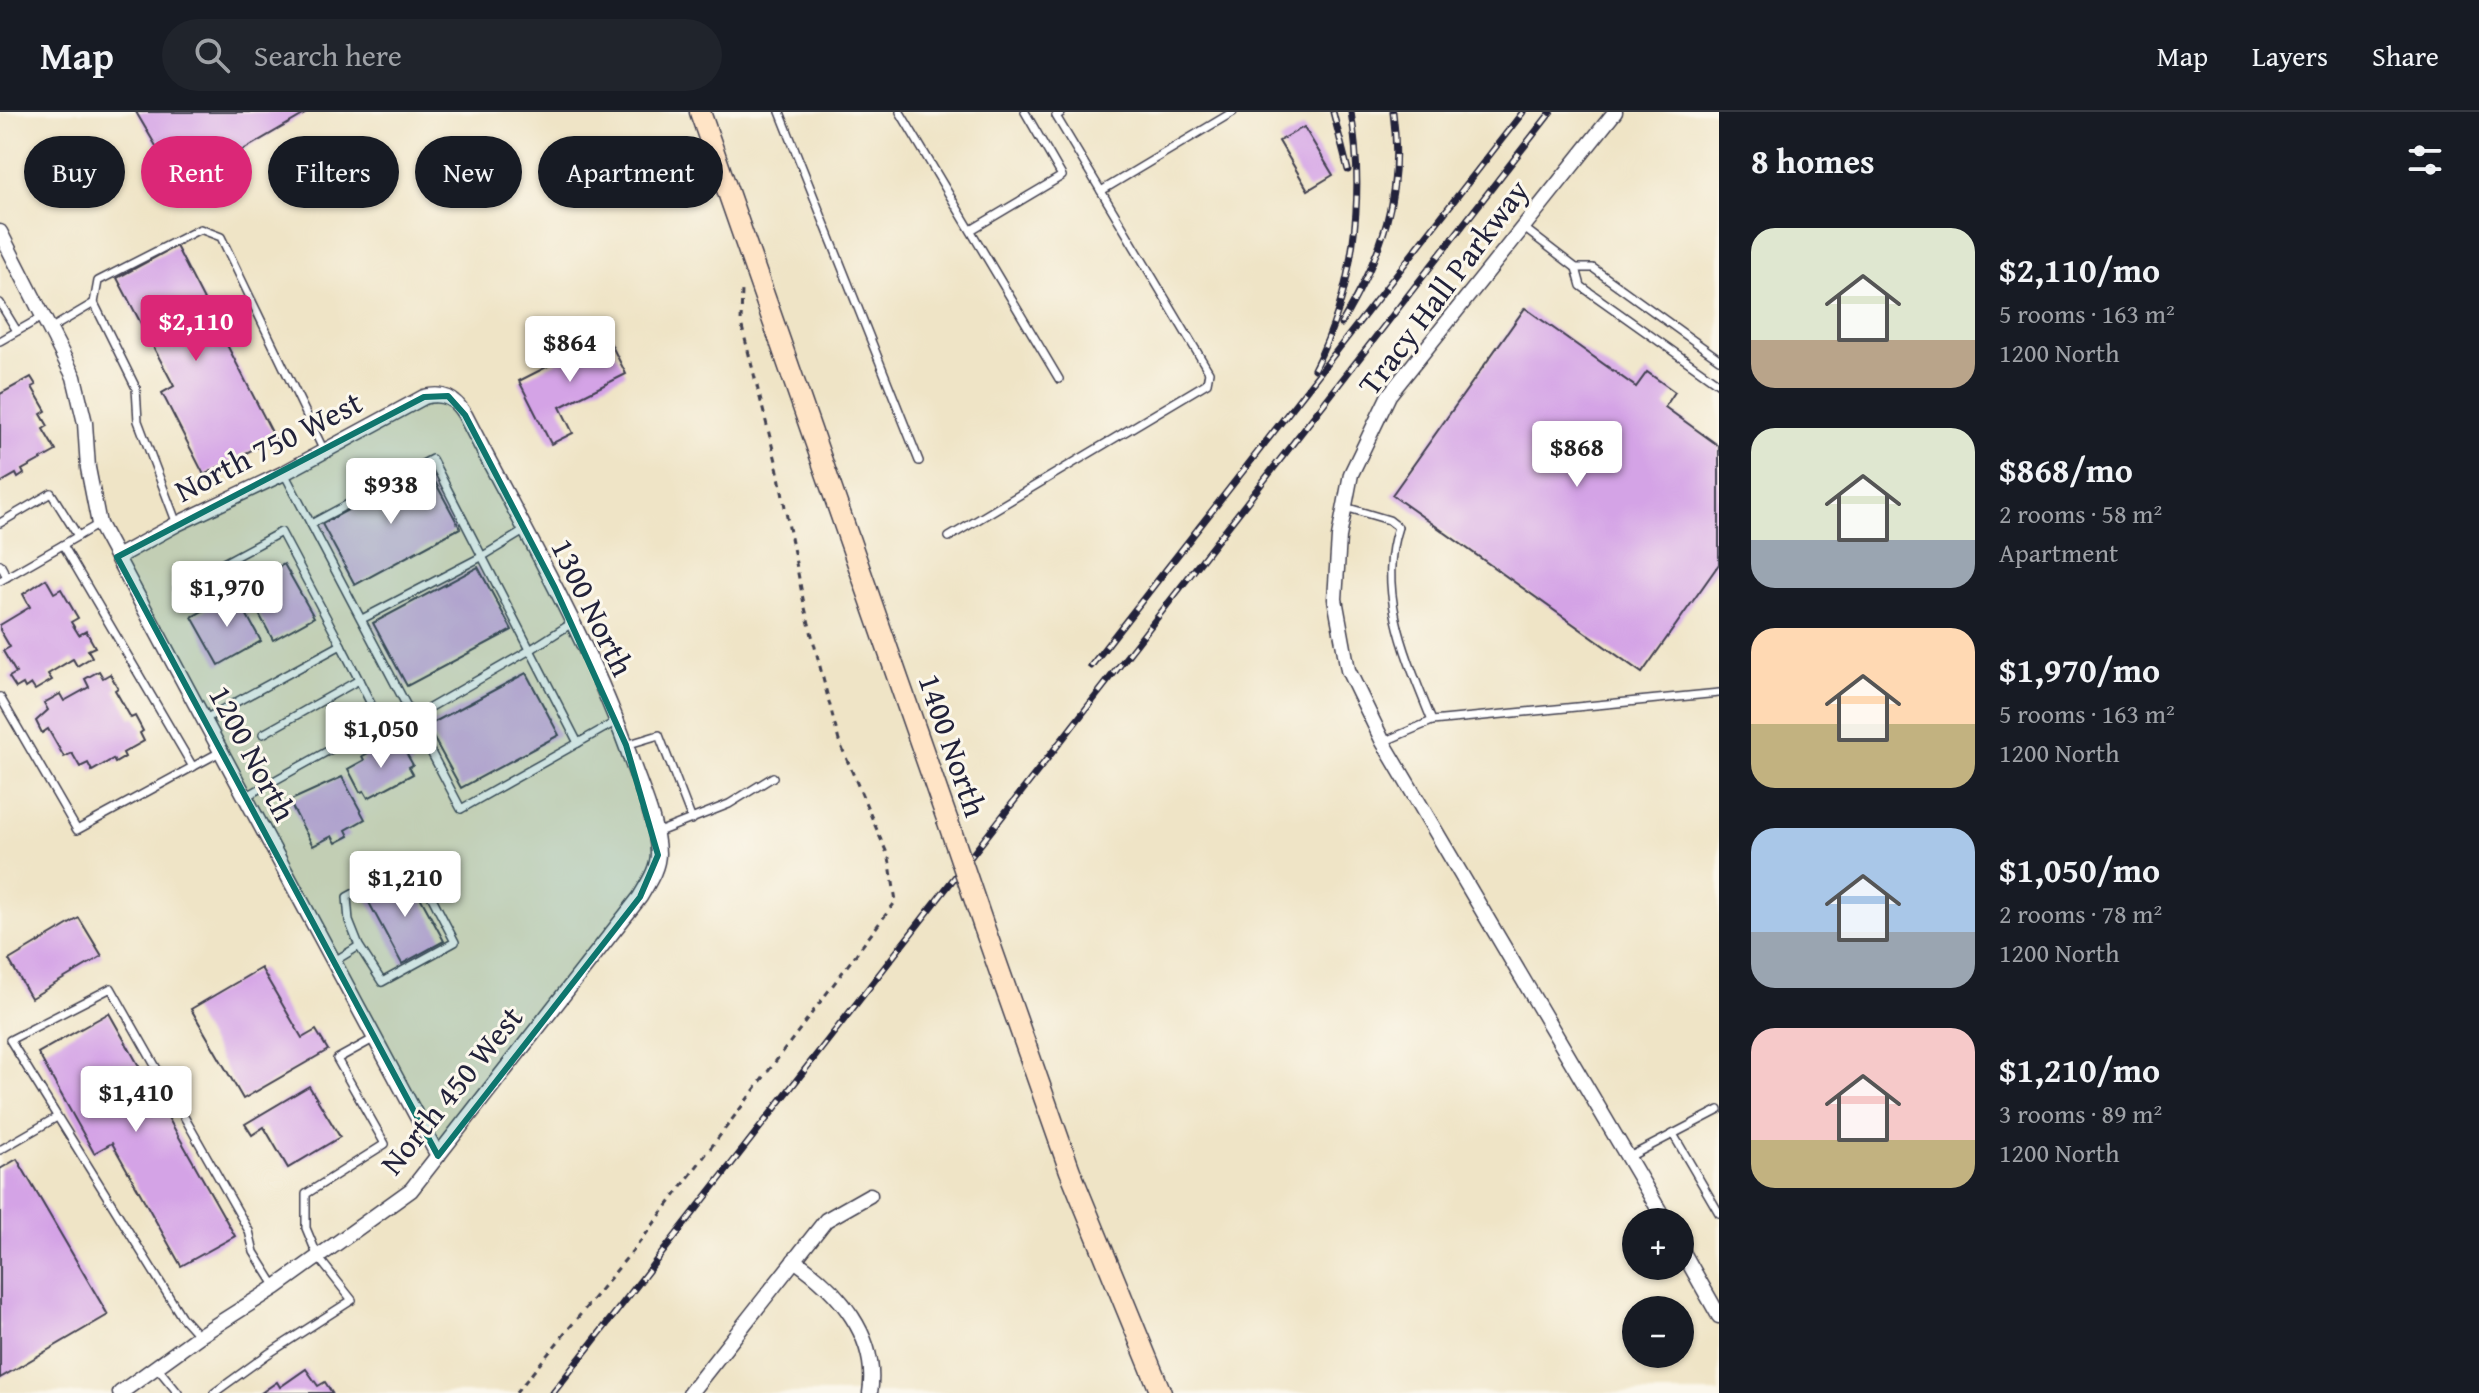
<!DOCTYPE html>
<html lang="en">
<head>
<meta charset="utf-8">
<style>
	:root { --surface:#171b24; --page:#20242c; --text:#f1f3f6; --muted:#9ea1a6; --line:#363941; --accent:#db2777 }
	body { margin:0; font-family:"Gentium Book Plus",serif; background:var(--page); color:var(--text); height:100vh; display:flex; flex-direction:column; font-size:30px; white-space:nowrap }
	* { box-sizing:border-box; margin:0 }
	p { font-size:26px; color:var(--muted) }
	.icon { flex:none; width:44px; height:44px; fill:none; stroke:currentColor; stroke-width:2; stroke-linecap:round; stroke-linejoin:round }
	.map { position:relative; flex:1; overflow:hidden }
	.drawer { display:flex; flex-direction:column; background:var(--surface); width:760px }
	.drawer>* { flex:none }
	.hud { position:absolute; left:24px; top:24px; width:760px; height:72px; display:flex; gap:16px }
	.tools { position:absolute; left:1622px; top:1096px; display:grid; gap:16px }
	.tools a { display:grid; place-items:center; width:72px; height:72px; border-radius:50%; background:var(--surface); box-shadow:0 2px 6px #0004; font-size:40px }
	.price { position:absolute; translate:-50% -68px; padding:0 18px; border-radius:8px; background:#fff; color:#222; font-size:26px; line-height:52px; filter:drop-shadow(0 2px 4px #0008) }
	.price::after { content:''; position:absolute; left:50%; top:48px; width:24px; height:18px; margin-left:-12px; background:inherit; clip-path:polygon(0 0,100% 0,50% 100%) }
	.price.on { background:var(--accent); color:#fff }
	ul { padding:0; list-style:none }
	li { display:flex; align-items:center; gap:24px; height:200px; padding:0 32px }
	li span { display:grid; place-items:center; flex:none; width:224px; height:160px; border-radius:24px; color:#555 }
	li>.icon { margin-inline-start:auto }
	span .icon { width:96px; height:96px; fill:#fffc; stroke-width:1 }
	li b { font-size:34px }
	h2 { display:flex; justify-content:space-between; align-items:center; height:96px; padding:0 32px; font-size:34px }
	.chip { padding:0 28px; border-radius:36px; background:var(--surface); box-shadow:0 2px 6px #0004; font-size:28px; line-height:72px }
	.chip.on { background:var(--accent); color:#fff }
	header { display:flex; align-items:center; gap:48px; box-sizing:border-box; height:112px; padding:0 40px; background:var(--surface); border-bottom:2px solid var(--line) }
	header strong { font-size:38px }
	nav { display:flex; gap:44px; margin-inline-start:auto; font-size:28px }
	.search { width:560px; height:72px; background:var(--page); display:flex; align-items:center; gap:20px; box-sizing:border-box; padding:0 28px; border-radius:44px; color:var(--muted); font-size:30px }
	main { display:flex; flex:1; min-height:0 }
	.map>svg:first-child { display:block }
</style>
</head>
<body>
<header>
<strong>Map</strong>
<div class="search"><svg class="icon" aria-label="search" viewBox="0 0 24 24"><circle cx="10" cy="10" r="6"/><path d="M15 15l6 6"/></svg>Search here</div>
<nav><a>Map</a><a>Layers</a><a>Share</a></nav>
</header>
<main>
<div class="map">
<svg width="1719" height="1281" viewBox="0 0 1719 1281">
	<rect width="100%" height="100%" fill="#fbf7ec"/>
	<filter id="ink" filterUnits="userSpaceOnUse"><feTurbulence type="fractalNoise" baseFrequency=".0125" numOctaves="2"/><feDisplacementMap in="SourceGraphic" scale="16" xChannelSelector="R" yChannelSelector="G"/><feConvolveMatrix kernelMatrix="1 2 1 2 8 2 1 2 1" color-interpolation-filters="sRGB"/></filter>
	<filter id="wash" filterUnits="userSpaceOnUse"><feTurbulence type="fractalNoise" baseFrequency=".006" numOctaves="4" result="noise"/><feDisplacementMap in="SourceGraphic" scale="32" xChannelSelector="R" yChannelSelector="G"/><feGaussianBlur stdDeviation="1.8" result="paint"/><feColorMatrix in="noise" values="0 0 0 0 0 0 0 0 0 0 0 0 0 0 0 0 0 1.4 0 .05"/><feComposite in="paint" operator="in"/></filter>
	<g filter="url(#wash)">
		<rect width="100%" height="100%" fill="#efe4c6"/>
		<g id="blocks">
			<g fill="#d4a3e6">
				<polygon points="136,0 308,0 180,75"/>
				<polygon points="1304,15 1333,63 1308,78 1279,29"/>
				<polygon points="176,134 275,326 204,363 162,281 174,274 117,166"/>
				<polygon points="1525,196 1636,275 1647,260 1675,280 1665,295 1719,334 1719,452 1642,561 1392,383"/>
				<polygon points="607,224 626,262 560,295 573,321 551,332 519,269"/>
				<polygon points="31,265 36,273 32,275 46,299 41,302 48,314 43,317 56,339 22,358 24,362 18,366 16,362 0,371 0,282"/>
				<polygon points="427,355 460,416 355,473 322,412"/>
				<polygon points="284,452 314,505 273,528 244,474"/>
				<polygon points="478,455 512,518 407,574 373,511"/>
				<polygon points="46,467 54,481 61,477 78,506 71,510 79,523 86,519 95,535 88,538 92,545 77,554 73,547 48,562 52,568 35,578 31,572 25,576 23,572 16,576 9,565 16,561 3,539 10,535 0,518 0,513 30,495 23,482"/>
				<polygon points="235,481 261,529 219,553 192,505"/>
				<polygon points="99,559 103,566 110,562 118,576 115,578 131,606 135,604 143,619 140,621 144,629 123,641 125,645 115,651 113,647 92,659 88,651 80,655 72,641 64,645 48,617 42,621 36,609 48,598 44,591 60,582 64,589 89,575 85,567"/>
				<polygon points="526,561 559,623 461,676 427,614"/>
				<polygon points="400,630 413,653 409,655 413,662 368,686 364,679 360,680 348,657 364,648 362,644 376,637 378,641"/>
				<polygon points="342,665 365,707 346,718 349,724 336,731 332,724 313,734 289,689"/>
				<polygon points="408,763 444,829 402,852 366,785"/>
				<polygon points="79,806 102,844 31,886 9,848"/>
				<polygon points="261,856 302,926 316,918 328,938 243,987 191,897"/>
				<polygon points="109,901 235,1124 181,1154 112,1031 94,1041 38,941"/>
				<polygon points="309,974 340,1025 288,1056 264,1015 252,1023 245,1012"/>
				<polygon points="17,1047 108,1203 0,1266 0,1057"/>
				<polygon points="306,1257 318,1274 325,1270 332,1281 261,1281 277,1270 280,1275"/>
			</g>
		</g>
	</g>
	<g filter="url(#ink)">
		<use href="#blocks" fill-opacity="0" stroke="#413f50" stroke-width="2"/>
		<g fill="none" stroke-linecap="round" stroke-linejoin="round">
			<g stroke="#413f50" stroke-width="10">
				<g id="service">
					<polyline points="780,0 919,349"/>
					<polyline points="900,0 1059,267"/>
					<polyline points="1062,0 1056,4 1101,79"/>
					<polyline points="1524,116 1576,156 1593,156 1719,247"/>
					<polyline points="971,118 1062,64 1025,0"/>
					<polyline points="1576,156 1581,174 1719,272"/>
					<polyline points="0,191 17,219"/>
					<polyline points="94,191 98,169 200,117 221,125 324,339"/>
					<polyline points="50,217 94,191 136,276 138,309 177,412"/>
					<polyline points="0,229 44,204"/>
					<polyline points="284,361 461,697 617,609"/>
					<path d="M1345 395 1389 408 1398 415C1376 481 1408 549 1432 609"/>
					<polyline points="0,411 51,381 78,424"/>
					<polyline points="311,412 432,347 578,631"/>
					<polyline points="949,425 1207,271 1209,260 1101,79 1233,0"/>
					<polyline points="63,433 193,655"/>
					<polyline points="0,452 7,465"/>
					<polyline points="0,469 99,412"/>
					<polyline points="177,476 281,420 341,533 205,607"/>
					<polyline points="362,507 483,444 524,419"/>
					<polyline points="0,585 77,718 220,640"/>
					<polyline points="412,606 530,538 572,511"/>
					<polyline points="263,622 359,568 341,533"/>
					<polyline points="1383,630 1432,609 1719,581"/>
					<polyline points="626,633 659,623 692,708"/>
					<polyline points="245,685 380,610 359,568"/>
					<polyline points="656,721 729,692 773,665"/>
					<polyline points="333,850 359,834 349,809 347,785 413,749 455,830 382,870 359,834"/>
					<polyline points="1673,1022 1719,1101"/>
					<polyline points="0,1038 57,1005"/>
					<polyline points="1629,1045 1719,998"/>
					<polyline points="199,1224 181,1204 10,928 111,876 249,1119 254,1140 276,1175"/>
					<polyline points="156,1254 178,1281"/>
					<polyline points="214,1281 268,1242 352,1188 318,1145 306,1116 306,1082 385,1032 337,947 375,926"/>
				</g>
			</g>
			<g stroke="#413f50" stroke-width="17">
				<g id="minor">
					<polyline points="1615,0 1389,283 1351,362 1339,425 1335,487 1348,558 1383,630 1666,1110"/>
					<polyline points="0,120 74,265 85,311 88,356 99,412 438,1044"/>
					<path d="M117 445 177 412 284 361 424 285C443 280 455 286 465 303 524 418 591 531 633 653 643 681 657 711 658 741 658 757 648 771 640 785L411 1078 276 1175 199 1224 120 1281"/>
					<polyline points="1680,1135 1719,1204"/>
					<path d="M794 1148C838 1178 879 1225 870 1281"/>
					<polyline points="690,1281 826,1108 870,1083"/>
				</g>
			</g>
			<g stroke="#413f50" stroke-width="23">
				<g id="secondary">
					<polyline points="700,0 947,707"/>
					<polyline points="984,815 1070,1059 1161,1281"/>
				</g>
			</g>
			<polyline stroke="#413f50" stroke-width="3" stroke-dasharray="6 6" stroke-linecap="butt" points="516,1281 643,1126 896,789 889,746 839,629 804,492 776,349 741,211 742,177"/>
			<use href="#service" stroke="#fff" stroke-width="7"/>
			<use href="#minor" stroke="#fff" stroke-width="14"/>
			<use href="#secondary" stroke="#ffe4c6" stroke-width="20"/>
			<g stroke="#22223b" stroke-width="7">
				<g id="rail">
					<polyline points="1333,0 1348,58"/>
					<path d="M1341 212C1382 142 1404 83 1393 0"/>
					<path d="M1314 257C1354 180 1365 85 1351 0"/>
					<polyline points="1091,554 1523,0"/>
					<polyline points="553,1281 1551,0"/>
				</g>
			</g>
			<use href="#rail" stroke="#fbf7ec" stroke-width="4" stroke-dasharray="12" stroke-linecap="butt"/>
			<g stroke="#413f50" stroke-width="23" stroke-linecap="butt">
				<polyline id="secondary-bridge" points="947,707 984,815"/>
			</g>
			<use href="#secondary-bridge" stroke="#ffe4c6" stroke-width="20"/>
		</g>
	</g>
	<path fill="#0f766e" fill-opacity="0.2" stroke="#0f766e" stroke-width="6" stroke-linejoin="round" d="M448 284 465 303 555 476 626 633 658 743 640 785 438 1044 117 445 424 285Z"/>
	<g text-anchor="middle" dominant-baseline="central" stroke-width="6" stroke-linejoin="round" paint-order="stroke">
		<g font-size="32" fill="#22223b" stroke="#fbf7ec">
			<text transform="translate(1443 175) rotate(-53)">Tracy Hall Parkway</text>
			<text transform="translate(268 334) rotate(-27)">North 750 West</text>
			<text transform="translate(593 495) rotate(64)">1300 North</text>
			<text transform="translate(953 633) rotate(71)">1400 North</text>
			<text transform="translate(253 641) rotate(62)">1200 North</text>
			<text transform="translate(451 978) rotate(-51)">North 450 West</text>
		</g>
	</g>
</svg>
<div class="tools">
<a>+</a>
<a>−</a>
</div>
<b class="price on" style="left:196px;top:251px">$2,110</b>
<b class="price" style="left:570px;top:272px">$864</b>
<b class="price" style="left:1577px;top:377px">$868</b>
<b class="price" style="left:391px;top:414px">$938</b>
<b class="price" style="left:227px;top:517px">$1,970</b>
<b class="price" style="left:381px;top:658px">$1,050</b>
<b class="price" style="left:405px;top:807px">$1,210</b>
<b class="price" style="left:136px;top:1022px">$1,410</b>
<div class="hud">
<a class="chip">Buy</a>
<a class="chip on">Rent</a>
<a class="chip">Filters</a>
<a class="chip">New</a>
<a class="chip">Apartment</a>
</div>
</div>
<section class="drawer">
<h2>8 homes<svg class="icon" aria-label="filters" viewBox="0 0 24 24"><path d="M4 7h16M4 17h16"/><circle cx="9" cy="7" r="2"/><circle cx="15" cy="17" r="2"/></svg></h2>
<ul>
<li><span style="background:linear-gradient(#dfe7d0 70%,#b9a48a 0)"><svg class="icon" aria-label="home" viewBox="0 0 24 24"><path d="M3 11l9-7 9 7M6 9v11h12V9"/></svg></span><div><b>$2,110/mo</b><p>5 rooms · 163 m²</p><p>1200 North</p></div></li>
<li><span style="background:linear-gradient(#dfe7d0 70%,#9aa5b1 0)"><svg class="icon" aria-label="home" viewBox="0 0 24 24"><path d="M3 11l9-7 9 7M6 9v11h12V9"/></svg></span><div><b>$868/mo</b><p>2 rooms · 58 m²</p><p>Apartment</p></div></li>
<li><span style="background:linear-gradient(#ffd9b3 60%,#c2b280 0)"><svg class="icon" aria-label="home" viewBox="0 0 24 24"><path d="M3 11l9-7 9 7M6 9v11h12V9"/></svg></span><div><b>$1,970/mo</b><p>5 rooms · 163 m²</p><p>1200 North</p></div></li>
<li><span style="background:linear-gradient(#a9c7e8 65%,#9aa5b1 0)"><svg class="icon" aria-label="home" viewBox="0 0 24 24"><path d="M3 11l9-7 9 7M6 9v11h12V9"/></svg></span><div><b>$1,050/mo</b><p>2 rooms · 78 m²</p><p>1200 North</p></div></li>
<li><span style="background:linear-gradient(#f6c9c9 70%,#c2b280 0)"><svg class="icon" aria-label="home" viewBox="0 0 24 24"><path d="M3 11l9-7 9 7M6 9v11h12V9"/></svg></span><div><b>$1,210/mo</b><p>3 rooms · 89 m²</p><p>1200 North</p></div></li>
</ul>
</section>
</main>
</body>
</html>
